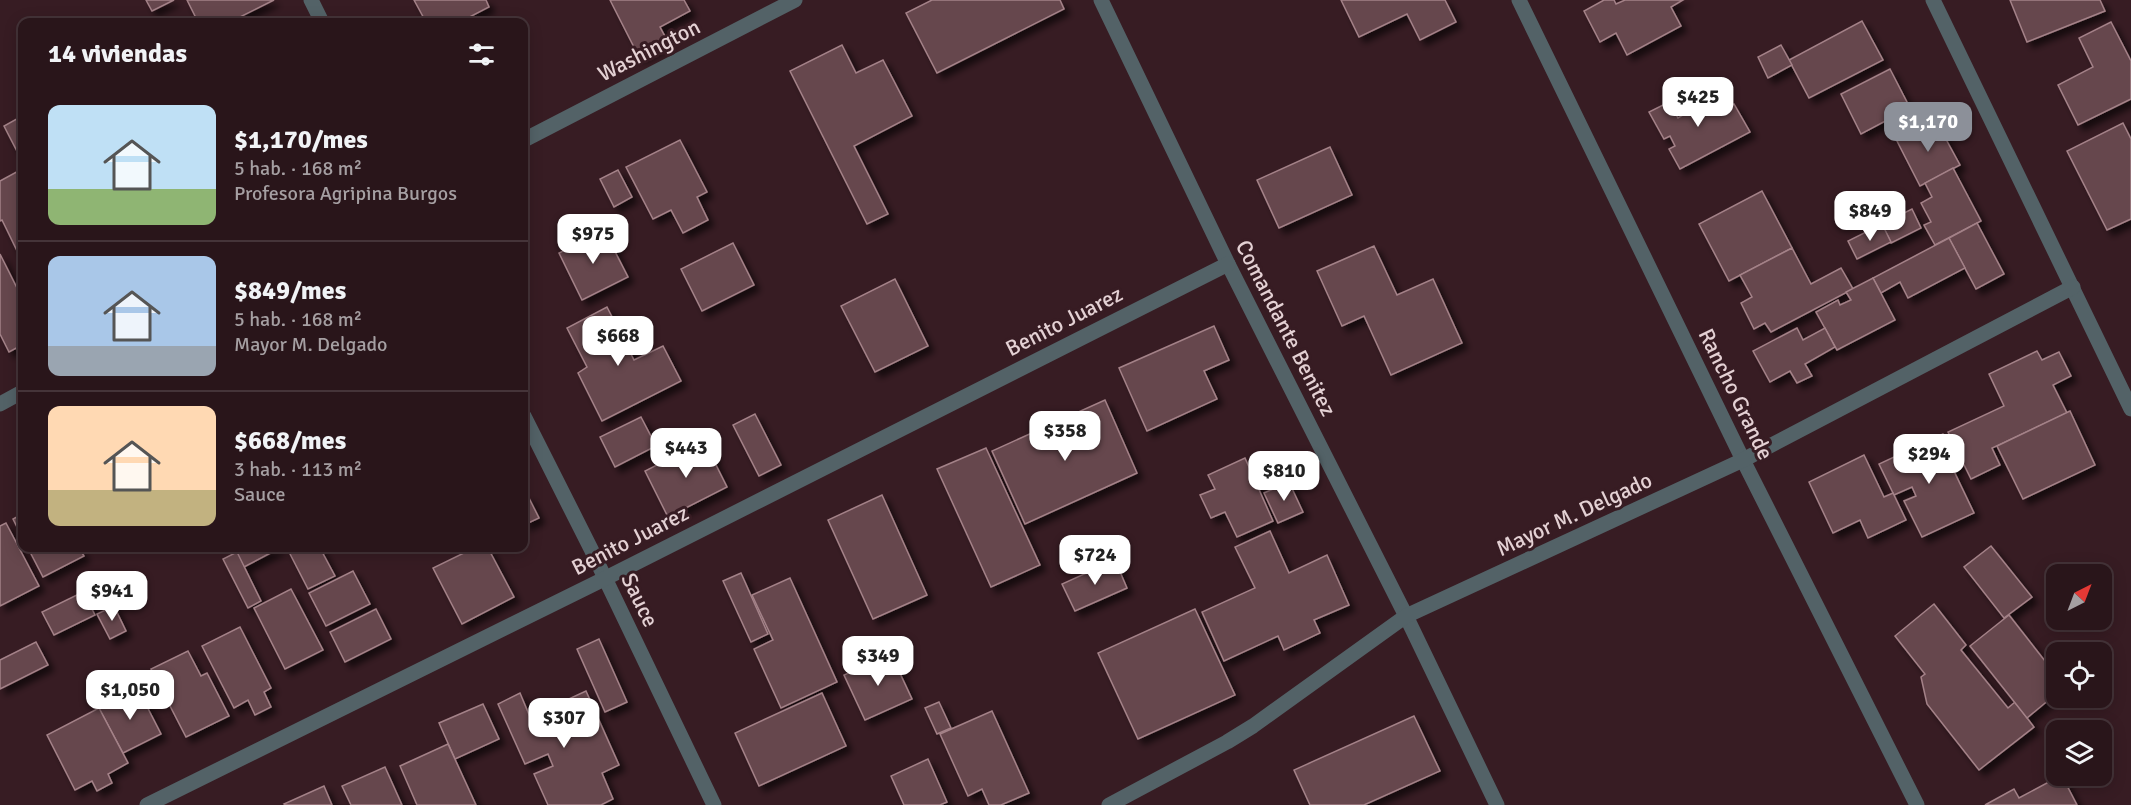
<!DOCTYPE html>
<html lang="es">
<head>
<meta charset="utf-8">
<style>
	:root { --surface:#29151a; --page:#311e23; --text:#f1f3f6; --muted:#a59fa2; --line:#453439; --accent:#8c9099 }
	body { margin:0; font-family:Signika,sans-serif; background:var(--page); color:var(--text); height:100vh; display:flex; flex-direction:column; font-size:22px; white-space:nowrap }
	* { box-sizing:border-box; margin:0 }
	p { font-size:20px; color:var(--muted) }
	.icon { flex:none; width:33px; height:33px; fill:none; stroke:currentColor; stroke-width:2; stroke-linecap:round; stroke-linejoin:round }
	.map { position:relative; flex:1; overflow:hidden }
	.panel { position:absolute; left:18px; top:18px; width:510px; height:534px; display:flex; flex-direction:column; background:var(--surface); border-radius:12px; box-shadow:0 3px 15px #0003,0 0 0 2px var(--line) }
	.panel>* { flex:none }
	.needle { width:39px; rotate:42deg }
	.fabs { position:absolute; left:2046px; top:564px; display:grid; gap:12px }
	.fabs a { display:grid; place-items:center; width:66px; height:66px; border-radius:12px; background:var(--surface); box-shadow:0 3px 15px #0003,0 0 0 2px var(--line); font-size:30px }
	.price { position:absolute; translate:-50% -51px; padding:0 14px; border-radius:12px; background:#fff; color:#222; font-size:20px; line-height:39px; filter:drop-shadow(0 2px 3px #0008) }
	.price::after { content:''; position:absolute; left:50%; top:36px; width:18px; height:14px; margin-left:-9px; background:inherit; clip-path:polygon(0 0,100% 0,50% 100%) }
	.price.selected { background:var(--accent); color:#fff }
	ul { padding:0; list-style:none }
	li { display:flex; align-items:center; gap:18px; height:150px; padding:0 30px }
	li+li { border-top:2px solid var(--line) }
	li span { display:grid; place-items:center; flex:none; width:168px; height:120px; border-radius:12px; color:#555 }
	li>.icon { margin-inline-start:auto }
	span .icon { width:72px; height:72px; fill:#fffc; stroke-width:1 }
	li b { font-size:26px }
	h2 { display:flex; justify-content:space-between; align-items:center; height:72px; padding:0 30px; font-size:26px }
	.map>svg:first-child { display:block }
</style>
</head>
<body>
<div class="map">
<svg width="2131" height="805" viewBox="0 0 2131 805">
	<defs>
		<filter id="shadow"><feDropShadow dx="5.5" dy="5.5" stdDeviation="3" flood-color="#0009"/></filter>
	</defs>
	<rect width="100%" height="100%" fill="#371c23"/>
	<g fill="#66474e" stroke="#a48288" stroke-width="1.5" filter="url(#shadow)">
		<polygon points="146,0 174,0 152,11"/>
		<polygon points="187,0 274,0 230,22 198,22"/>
		<polygon points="414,0 486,0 489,7 460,22 446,22 443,18 434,22 426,22"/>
		<polygon points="610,0 684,0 690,11 660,27 668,42 639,57"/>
		<polygon points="932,0 1060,0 1064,9 937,73 906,13"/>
		<polygon points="1341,0 1445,0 1456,22 1420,40 1407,14 1359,37"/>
		<polygon points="1604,0 1614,0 1616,4 1625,0 1683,0 1671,7 1681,26 1627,55 1616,33 1600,42 1584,11"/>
		<polygon points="2010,0 2100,0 2105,11 2027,42"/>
		<polygon points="1862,21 1883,60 1809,98 1789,60"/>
		<polygon points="2111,22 2131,61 2131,99 2078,125 2058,85 2093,67 2079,38"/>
		<polygon points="842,45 856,73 883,60 912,116 854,146 888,214 867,224 790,71"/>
		<polygon points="1781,45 1792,65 1768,78 1758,57"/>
		<polygon points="1890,69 1910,108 1861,134 1841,94"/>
		<polygon points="1697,87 1712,115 1734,104 1750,132 1680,169 1669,149 1675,146 1670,136 1664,139 1649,112 1669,102 1678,118 1688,112 1680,96"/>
		<polygon points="22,116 22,161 4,126"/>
		<polygon points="1936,121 1960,165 1920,186 1897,141"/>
		<polygon points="2123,123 2131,139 2131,219 2107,230 2067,151"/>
		<polygon points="680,140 707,192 697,197 708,220 683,233 671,210 653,219 626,167"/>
		<polygon points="1330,147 1352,195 1279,228 1257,180"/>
		<polygon points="1953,168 1981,221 1935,245 1924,225 1931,222 1921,203 1932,197 1925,183"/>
		<polygon points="22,169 22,201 17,203 22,214 22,261 2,220 0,221 0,181"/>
		<polygon points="618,170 632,197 614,207 600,179"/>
		<polygon points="1762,191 1792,248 1729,281 1699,224"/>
		<polygon points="1912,209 1921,228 1891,243 1882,224"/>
		<polygon points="1977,223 2004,274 1976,289 1949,238"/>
		<polygon points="1882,224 1891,242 1857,259 1848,241"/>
		<polygon points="604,230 628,277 582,300 559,253"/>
		<polygon points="1949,238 1965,268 1908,298 1900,282 1881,293 1873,278"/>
		<polygon points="733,243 754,285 702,311 681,269"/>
		<polygon points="1374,246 1397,295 1433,279 1462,343 1391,375 1364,316 1342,326 1317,271"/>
		<polygon points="1792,248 1811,284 1841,268 1853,289 1771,332 1765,323 1754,329 1741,303 1752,297 1740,275"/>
		<polygon points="0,254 22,298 22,345 9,352 0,334"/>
		<polygon points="1873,278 1895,320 1837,350 1816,312 1838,300 1840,305 1851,300 1846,292"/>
		<polygon points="895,279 928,346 875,372 841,306"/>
		<polygon points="607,307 634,360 663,346 681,381 602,421 578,373 587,367 567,328"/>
		<polygon points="1214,326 1229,360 1204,371 1217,399 1147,431 1119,368"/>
		<polygon points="1797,328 1803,340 1825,328 1835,347 1805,364 1812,376 1797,383 1790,371 1770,382 1753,351"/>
		<polygon points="2037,351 2042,360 2059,352 2071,376 2053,385 2067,413 1992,448 2000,465 1971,479 1948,432 2004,406 1989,374"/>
		<polygon points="1105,400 1137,473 1025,524 992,451"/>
		<polygon points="2070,411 2095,465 2023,499 1997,446"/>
		<polygon points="755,414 781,465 759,476 733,425"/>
		<polygon points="641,417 656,446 615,467 600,437"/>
		<polygon points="1943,434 1959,466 1953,469 1974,513 1922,537 1904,501 1916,496 1912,487 1894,495 1879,464"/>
		<polygon points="704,441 727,487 668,517 645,471"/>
		<polygon points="986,448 1040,565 991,587 937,469"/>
		<polygon points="1864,455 1884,497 1893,493 1906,520 1868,538 1860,520 1833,533 1809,482"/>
		<polygon points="1245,458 1273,521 1237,537 1225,512 1211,518 1200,495 1215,489 1208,475"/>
		<polygon points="1289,482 1303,512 1278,523 1264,493"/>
		<polygon points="882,495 927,595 873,619 828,520"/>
		<polygon points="528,496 539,518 524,525 524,498"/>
		<polygon points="22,514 22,537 13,519"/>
		<polygon points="6,523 39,586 0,606 0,526"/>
		<polygon points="1270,531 1289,573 1327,555 1349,605 1314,620 1320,633 1284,650 1278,636 1224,661 1202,612 1255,588 1235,547"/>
		<polygon points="1991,546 2032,597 2004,618 1964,567"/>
		<polygon points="28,548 79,548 84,556 43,577"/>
		<polygon points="234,548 280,548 244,567"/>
		<polygon points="287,548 320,548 335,576 308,589"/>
		<polygon points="474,548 488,548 514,597 462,624 433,568"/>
		<polygon points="237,552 261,601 248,608 223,559"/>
		<polygon points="1115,560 1127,588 1075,611 1062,584"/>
		<polygon points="353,571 370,604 326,626 309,593"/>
		<polygon points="741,573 768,634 751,642 723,581"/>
		<polygon points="790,578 837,682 781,708 754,649 773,640 752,595"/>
		<polygon points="291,589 323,650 285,669 254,608"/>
		<polygon points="83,592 95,615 54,635 42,612"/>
		<polygon points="1934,604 1966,645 1961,650 2008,708 2015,702 2034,727 1979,770 1927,704 1921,677 1925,674 1895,636"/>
		<polygon points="114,606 126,631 110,639 97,614"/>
		<polygon points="376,609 391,639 345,662 330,632"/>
		<polygon points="1195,609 1235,695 1138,739 1098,653"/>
		<polygon points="2009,615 2056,675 2056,694 2027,718 1970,646"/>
		<polygon points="240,627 271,688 264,692 271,707 255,715 248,700 234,708 202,646"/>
		<polygon points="599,639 627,702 605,712 577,649"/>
		<polygon points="36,642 48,665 0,689 0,660"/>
		<polygon points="188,651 201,676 207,673 229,716 186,737 151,669"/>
		<polygon points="891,654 912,699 865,720 844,675"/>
		<polygon points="138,689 161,734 123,753 99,708"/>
		<polygon points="586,691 619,765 602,773 613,799 601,805 548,805 534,774 553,766 548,754 525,764 498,704 520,693 530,717"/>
		<polygon points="822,693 846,746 759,786 735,733"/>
		<polygon points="939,702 951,728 937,734 925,708"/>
		<polygon points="483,704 499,739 455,759 439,723"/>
		<polygon points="99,708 128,763 108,774 112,783 97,791 92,781 75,790 47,735"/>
		<polygon points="992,711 1029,793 1001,805 989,805 982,789 968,796 940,734"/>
		<polygon points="1414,716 1440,771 1364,805 1310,805 1294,770"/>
		<polygon points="448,744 476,805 417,805 400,766"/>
		<polygon points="928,759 947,802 940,805 904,805 891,776"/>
		<polygon points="385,767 402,805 351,805 342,786"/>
		<polygon points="2060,776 2062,776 2077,805 1985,805 2014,789 2019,798"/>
		<polygon points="324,786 332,805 285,805 284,804"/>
	</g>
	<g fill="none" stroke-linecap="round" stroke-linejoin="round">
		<g stroke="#536267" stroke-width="15">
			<polyline points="311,0 322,22"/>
			<polyline points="1101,0 1228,264 1406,616 1497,805"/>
			<polyline points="1519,0 1743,460 1917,805"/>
			<polyline points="1933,0 2131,409"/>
			<polyline points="524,140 795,0"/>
			<polyline points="0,404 22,392"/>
			<polyline points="524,416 591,549 714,805"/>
			<polyline points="147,805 604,579 1228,264"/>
			<polyline points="1109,805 1227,742 1253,726 1406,616 1743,460 2073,287"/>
		</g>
	</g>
	<g text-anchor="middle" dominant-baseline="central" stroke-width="6" stroke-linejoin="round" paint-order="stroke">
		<g font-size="22" fill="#e4d1d4" stroke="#371c23">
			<text transform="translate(649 50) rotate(-27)">Washington</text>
			<text transform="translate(1064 321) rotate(-27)">Benito Juarez</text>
			<text transform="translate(1286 328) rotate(63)">Comandante Benitez</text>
			<text transform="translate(1736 394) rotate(64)">Rancho Grande</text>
			<text transform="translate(1574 514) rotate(-25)">Mayor M. Delgado</text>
			<text transform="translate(630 540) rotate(-27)">Benito Juarez</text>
			<text transform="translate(640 600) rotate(64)">Sauce</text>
		</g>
	</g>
</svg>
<div class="fabs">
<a><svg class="needle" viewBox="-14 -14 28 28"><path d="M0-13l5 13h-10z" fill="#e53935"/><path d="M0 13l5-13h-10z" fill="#a59fa2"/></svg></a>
<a><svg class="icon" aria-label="locate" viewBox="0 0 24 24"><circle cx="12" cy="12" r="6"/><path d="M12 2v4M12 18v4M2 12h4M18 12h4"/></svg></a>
<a><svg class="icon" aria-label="layers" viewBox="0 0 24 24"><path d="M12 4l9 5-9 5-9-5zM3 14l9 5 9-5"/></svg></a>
</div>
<b class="price" style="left:1698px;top:128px">$425</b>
<b class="price selected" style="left:1928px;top:153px">$1,170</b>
<b class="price" style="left:1870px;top:242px">$849</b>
<b class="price" style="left:593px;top:265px">$975</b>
<b class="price" style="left:618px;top:367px">$668</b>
<b class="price" style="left:1065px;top:462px">$358</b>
<b class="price" style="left:686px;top:479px">$443</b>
<b class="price" style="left:1929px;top:485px">$294</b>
<b class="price" style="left:1284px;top:502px">$810</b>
<b class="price" style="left:1095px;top:586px">$724</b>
<b class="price" style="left:112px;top:622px">$941</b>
<b class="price" style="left:878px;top:687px">$349</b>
<b class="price" style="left:130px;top:721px">$1,050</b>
<b class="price" style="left:564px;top:749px">$307</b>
<section class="panel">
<h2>14 viviendas<svg class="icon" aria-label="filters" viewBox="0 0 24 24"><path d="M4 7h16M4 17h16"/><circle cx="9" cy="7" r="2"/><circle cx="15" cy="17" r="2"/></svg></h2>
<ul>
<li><span style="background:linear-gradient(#bfe0f5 70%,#8fb573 0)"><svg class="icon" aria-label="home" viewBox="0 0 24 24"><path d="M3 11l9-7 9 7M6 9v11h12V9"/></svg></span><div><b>$1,170/mes</b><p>5 hab. · 168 m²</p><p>Profesora Agripina Burgos</p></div></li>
<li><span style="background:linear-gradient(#a9c7e8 75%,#9aa5b1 0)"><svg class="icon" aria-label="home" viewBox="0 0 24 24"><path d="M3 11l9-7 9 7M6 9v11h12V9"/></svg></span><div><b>$849/mes</b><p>5 hab. · 168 m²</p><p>Mayor M. Delgado</p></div></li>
<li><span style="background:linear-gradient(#ffd9b3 70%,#c2b280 0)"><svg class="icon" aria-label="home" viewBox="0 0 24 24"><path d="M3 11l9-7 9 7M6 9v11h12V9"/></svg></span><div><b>$668/mes</b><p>3 hab. · 113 m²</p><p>Sauce</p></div></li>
</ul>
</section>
</div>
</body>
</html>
